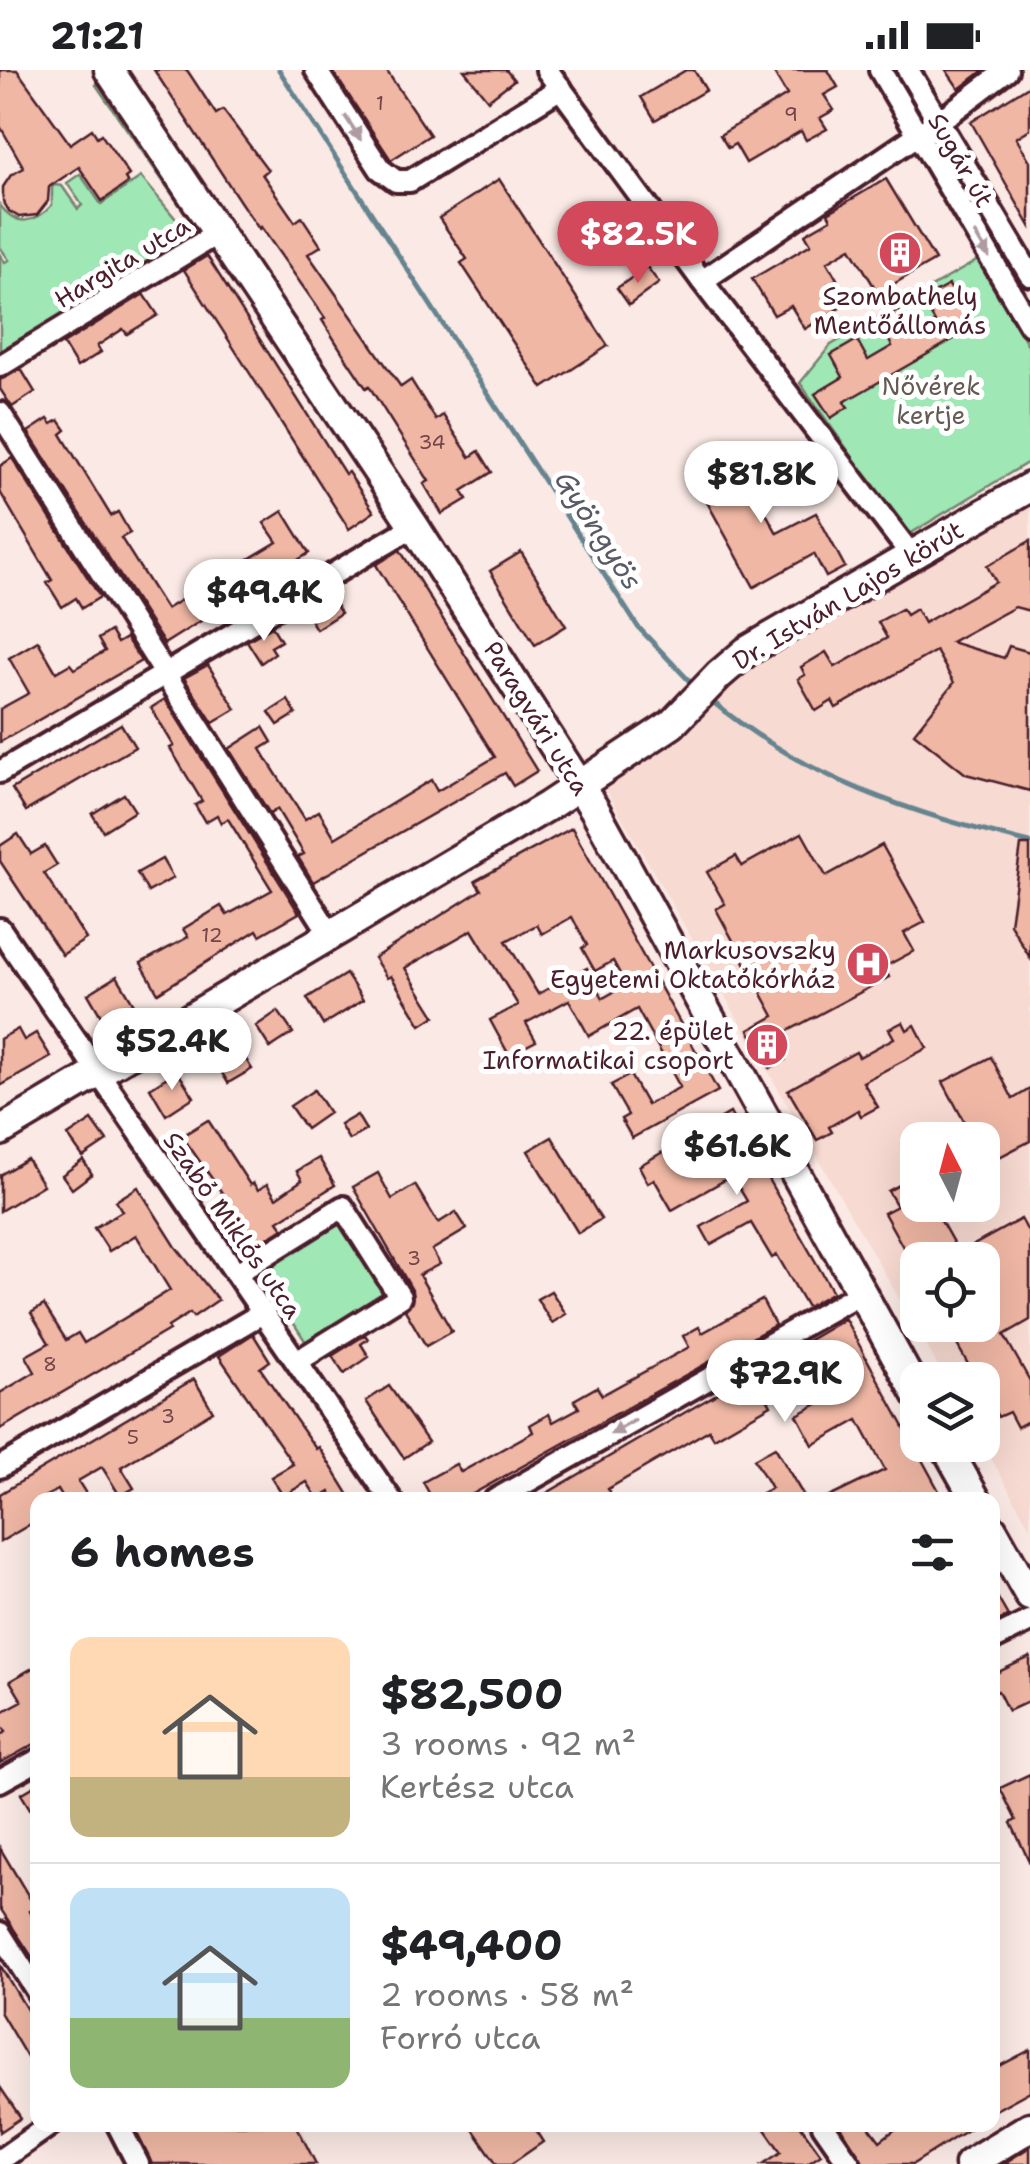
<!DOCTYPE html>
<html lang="en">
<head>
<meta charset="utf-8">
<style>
	:root { --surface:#fff; --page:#f2f2f2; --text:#202124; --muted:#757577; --line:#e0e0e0; --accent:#d1495b }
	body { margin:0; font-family:"Shantell Sans",sans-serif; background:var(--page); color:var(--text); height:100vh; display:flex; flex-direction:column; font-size:38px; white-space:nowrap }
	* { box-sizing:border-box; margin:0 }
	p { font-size:32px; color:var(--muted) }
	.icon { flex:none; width:55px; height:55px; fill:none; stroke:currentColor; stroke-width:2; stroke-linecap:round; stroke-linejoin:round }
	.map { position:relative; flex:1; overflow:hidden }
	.details { position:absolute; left:30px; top:1422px; width:970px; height:640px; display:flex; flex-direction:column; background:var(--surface); border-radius:20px; box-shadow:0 10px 40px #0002 }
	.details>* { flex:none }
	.needle { width:65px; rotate:354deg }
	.tools { position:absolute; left:900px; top:1052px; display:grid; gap:20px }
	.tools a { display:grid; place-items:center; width:100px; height:100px; border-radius:20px; background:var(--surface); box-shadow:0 10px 40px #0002; font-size:50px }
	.price { position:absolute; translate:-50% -85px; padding:0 22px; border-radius:35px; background:#fff; color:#222; font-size:32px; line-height:65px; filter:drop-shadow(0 2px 5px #0008) }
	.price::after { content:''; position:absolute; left:50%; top:60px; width:30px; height:22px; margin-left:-15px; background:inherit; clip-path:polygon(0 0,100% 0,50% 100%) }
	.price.current { background:var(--accent); color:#fff }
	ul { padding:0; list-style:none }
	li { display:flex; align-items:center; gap:30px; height:250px; padding:0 40px }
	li+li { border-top:2px solid var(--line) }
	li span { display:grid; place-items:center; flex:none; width:280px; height:200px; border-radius:20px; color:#555 }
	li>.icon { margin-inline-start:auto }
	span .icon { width:120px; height:120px; fill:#fffc; stroke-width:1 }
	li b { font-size:42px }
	h2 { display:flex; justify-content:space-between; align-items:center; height:120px; padding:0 40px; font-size:42px }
	.status { display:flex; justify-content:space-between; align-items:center; height:70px; padding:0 50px; background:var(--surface); direction:ltr }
	.status svg { height:28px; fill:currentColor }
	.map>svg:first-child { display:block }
</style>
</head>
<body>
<div class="status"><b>21:21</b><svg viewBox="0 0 49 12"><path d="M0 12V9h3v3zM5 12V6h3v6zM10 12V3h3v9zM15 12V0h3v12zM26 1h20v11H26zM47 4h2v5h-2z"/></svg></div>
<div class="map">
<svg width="1030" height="2094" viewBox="0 0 1030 2094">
	<rect width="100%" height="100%" fill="#fae9e4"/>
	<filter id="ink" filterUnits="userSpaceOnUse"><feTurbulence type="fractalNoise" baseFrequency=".01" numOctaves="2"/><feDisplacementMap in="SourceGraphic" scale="20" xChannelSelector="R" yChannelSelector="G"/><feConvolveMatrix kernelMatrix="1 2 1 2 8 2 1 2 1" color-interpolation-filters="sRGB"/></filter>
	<g filter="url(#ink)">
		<path fill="#f7dad1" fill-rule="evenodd" d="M1030 433V1457L983 1374 982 1310H946L605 718 697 654 742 600ZM918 1070H982V1135H918ZM918 1190H982V1255H918Z"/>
		<g fill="#9fe7b4" stroke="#748370" stroke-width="2.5">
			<polygon points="101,11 200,153 201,166 96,15"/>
			<path d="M80 104 101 134 141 107 190 166 0 282V185L5 192 9 190 0 177V135C16 157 35 154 52 135V117L55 115 62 116 78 139 82 135 67 113Z"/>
			<polygon points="980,189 1030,279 1030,391 908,465 800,313 831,275"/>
			<polygon points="342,1140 397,1225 311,1280 256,1195"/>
		</g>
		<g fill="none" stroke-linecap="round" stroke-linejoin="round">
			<g stroke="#668490" stroke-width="5">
				<polyline points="279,0 638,557 696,618"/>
				<path d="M708 628C806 710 909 742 1030 773"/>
			</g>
		</g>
		<g fill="#efb7a4" stroke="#4a1f2b" stroke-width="2.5" fill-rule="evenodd">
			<polygon points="0,0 17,0 70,74 92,59 97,67 101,64 129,105 125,108 128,113 102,131 79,97 49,117 48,131 37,145 19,147 9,141 3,131 3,117 11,105 24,98 0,56"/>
			<polygon points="154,0 187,0 216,44 223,40 268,100 262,104 295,152 302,147 321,176 308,184 401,317 411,310 436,350 443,345 470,387 479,381 492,402 462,421 467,429 442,444 424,414 429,411 369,316 366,318 346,288 322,250 325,248 261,157 259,159 241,133"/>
			<polygon points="332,0 386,0 430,65 391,90"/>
			<polygon points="464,0 506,0 514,10 488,30"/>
			<polygon points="686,0 694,0 706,20 655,50 641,27"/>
			<polygon points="772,0 828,0 838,17 824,25 834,40 820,48 827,59 806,70 801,61 746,93 735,74 728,78 720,65 787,25"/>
			<polygon points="946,0 984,0 959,19"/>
			<polygon points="1030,15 1030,59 1016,68 1030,91 1030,156 971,52"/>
			<polygon points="499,109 608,276 543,318 461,193 467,189 439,148"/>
			<polygon points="886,109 935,190 878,223 851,178 827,192 837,209 828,214 841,237 805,259 791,236 774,245 752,209 811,174 805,164 831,149 828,143"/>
			<polygon points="207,186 345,404 348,402 374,442 349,459 184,200"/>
			<polygon points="647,197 659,213 629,235 617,218"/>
			<polygon points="949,215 973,258 844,332 848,337 831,348 815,324 843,307 831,285 857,270 868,290 892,276 878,251 898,240 912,265 935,252 922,230"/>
			<polygon points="144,224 158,245 127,264 123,259 97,276 101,282 77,297 63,274"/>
			<polygon points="21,299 35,322 12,337 0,319 0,310"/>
			<polygon points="48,349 52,354 59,350 66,360 61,364 111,446 118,442 130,463 121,468 166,539 277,472 264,453 283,441 309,483 164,574 28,362"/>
			<polygon points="732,382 777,463 816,443 845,497 826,507 814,484 754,517 692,405"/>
			<polygon points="12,388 100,527 82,538 76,528 62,537 47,513 52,510 0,422 0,396"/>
			<polygon points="1030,471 1030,541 1015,537 951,572 1004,588 1009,576 1030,582 1030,721 966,704 914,663 954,613 936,581 836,638 832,631 816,641 798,609 805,605 801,597 826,582 835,597 887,568 878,552 902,539 906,545 916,539 924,553 996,512 987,496"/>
			<polygon points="400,480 537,701 513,716 505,703 313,812 298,787 304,784 277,739 270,744 229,679 263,657 272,672 261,679 268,691 305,749 319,741 335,768 431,710 437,721 495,687 376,495"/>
			<polygon points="521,482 566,556 535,575 490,501"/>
			<polygon points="328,523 341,543 316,559 303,538"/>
			<polygon points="272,556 281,571 271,577 275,583 261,593 247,571"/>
			<polygon points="110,561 117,573 126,568 141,591 0,672 0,639 29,623 9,588 38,571 56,602 70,594 74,599 105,581 98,569"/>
			<polygon points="208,595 236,639 213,653 184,608"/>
			<polygon points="165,629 299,843 260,865 257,860 158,923 141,893 188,867 183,859 221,836 227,845 272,820 228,749 221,753 217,745 205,752 195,735 202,731 170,678 174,676 151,638"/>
			<polygon points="288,630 296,644 278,655 269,642"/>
			<polygon points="121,654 135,677 26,741 12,719"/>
			<polygon points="124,724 135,741 103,761 92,744"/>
			<path d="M572 758 718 1021 632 1068 621 1049 628 1045 611 1015 630 1005 647 1035 680 1017 637 939 589 966 569 930 526 953 536 971 509 985 490 950 518 935 472 860 405 898 435 946 421 955 391 906 387 908 374 888 481 820 475 811ZM572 847 587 875 582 878 595 901 613 891 626 915 603 928 587 898 538 924 506 871 537 855 542 864Z"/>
			<polygon points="802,763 826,806 882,775 925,852 904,863 914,881 884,897 889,907 773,969 785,990 770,998 749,960 774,946 716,839 725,834 707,802 736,786 742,796"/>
			<polygon points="18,764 31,784 45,776 57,795 44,803 86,869 62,885 0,791 0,776"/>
			<polygon points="1021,775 1030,775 1030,888 1010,854"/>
			<polygon points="162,789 173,808 148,822 137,803"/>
			<polygon points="346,904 363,930 323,955 307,928"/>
			<polygon points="117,906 135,936 105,953 88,924"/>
			<polygon points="278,941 293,963 270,978 256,956"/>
			<polygon points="903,952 907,960 915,955 927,978 863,1012 878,1037 861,1046 858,1040 829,1057 832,1062 817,1070 788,1020 856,982 859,987 894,968 889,959"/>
			<polygon points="18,959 24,970 36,963 51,987 0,1016 0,969"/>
			<polygon points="235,972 252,999 228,1013 212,986"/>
			<polygon points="991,987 1013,1029 1030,1019 1030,1071 982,1096 982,1070 974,1070 943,1012"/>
			<polygon points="177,1001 194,1027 166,1045 150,1018"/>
			<polygon points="314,1020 329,1043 306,1059 290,1036"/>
			<polygon points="730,1043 833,1222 807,1237 777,1185 772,1188 751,1153 711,1175 701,1157 747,1131 732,1106 672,1140 654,1109 648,1113 639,1096"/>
			<polygon points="357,1045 366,1060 349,1070 340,1055"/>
			<polygon points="92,1050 107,1071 83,1087 68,1066"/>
			<polygon points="208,1050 250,1115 253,1113 258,1120 267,1114 276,1128 302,1110 297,1101 319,1088 335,1115 278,1151 283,1158 258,1174 182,1066"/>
			<polygon points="552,1067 601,1149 578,1163 528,1081"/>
			<polygon points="27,1089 43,1115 0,1141 0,1105"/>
			<polygon points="83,1090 92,1104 72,1119 62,1105"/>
			<polygon points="378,1103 392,1129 415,1115 438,1153 456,1142 467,1159 432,1180 440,1194 419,1205 452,1261 426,1276 405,1240 412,1232 412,1220 353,1117"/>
			<polygon points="918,1105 918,1135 932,1135 959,1183 1021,1149 1030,1165 1030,1250 1004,1265 1030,1311 1030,1350 1017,1357 1009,1342 998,1347 982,1320 982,1310 977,1310 946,1255 982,1255 982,1190 918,1190 918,1204 884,1143 897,1136 888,1121"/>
			<polygon points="138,1117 176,1177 218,1230 193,1247 190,1243 168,1257 169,1260 0,1359 0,1323 35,1302 26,1286 49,1273 31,1243 44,1235 66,1270 78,1263 84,1273 170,1220 136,1165 109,1181 94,1158 122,1141 116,1131"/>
			<polygon points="551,1221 566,1244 552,1253 537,1229"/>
			<polygon points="762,1230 775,1255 462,1430 433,1430 423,1412 456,1394 461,1402 533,1362 530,1355 549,1344 553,1352 579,1338 574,1330 597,1317 602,1325 689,1277 683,1266 699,1257 702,1263"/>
			<polygon points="845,1249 944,1430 902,1430 898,1423 885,1430 823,1430 885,1400 858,1350 813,1375 797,1345 844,1320 823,1284 776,1311 781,1320 767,1328 771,1335 714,1368 709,1360 608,1419 610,1423 597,1430 535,1430"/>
			<polygon points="253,1264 270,1291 260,1298 316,1379 319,1377 352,1430 335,1430 330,1422 318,1429 307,1412 283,1426 271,1407 293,1394 219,1286"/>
			<polygon points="365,1265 368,1269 361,1274 369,1287 344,1304 332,1286"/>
			<polygon points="194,1309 213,1341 121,1397 134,1418 120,1426 102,1397 78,1411 90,1430 64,1430 58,1420 38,1430 38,1448 34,1452 0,1472 0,1424"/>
			<polygon points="389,1316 428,1372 404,1388 366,1331"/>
			<polygon points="775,1377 806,1430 749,1430 771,1418 754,1389"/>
			<polygon points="992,1518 1008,1546 992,1554"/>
			<polygon points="1030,1587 1030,1631 1008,1641 998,1621 992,1623 992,1605"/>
			<polygon points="38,1595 38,1672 0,1693 0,1666 6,1662 0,1653 0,1643 22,1631 10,1611"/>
			<polygon points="1030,1704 1030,1793 1011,1753 1016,1750 1000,1718"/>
			<polygon points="38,1714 38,1752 21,1724"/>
			<polygon points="0,1778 35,1837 29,1841 38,1854 38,1896 0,1838"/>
			<polygon points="0,1895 38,1958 38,2006 0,1942"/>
			<polygon points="1030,1980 1030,2021 992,2042 992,2000"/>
			<polygon points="0,2017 21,2048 0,2062"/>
			<polygon points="133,2055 296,2055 316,2094 152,2094"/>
			<polygon points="470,2055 532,2055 543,2072 511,2094 497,2094"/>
			<polygon points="762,2055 800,2055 821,2084 806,2094 763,2094 781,2082"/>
			<polygon points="840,2055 868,2055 880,2071 901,2055 975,2055 913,2094 864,2094"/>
			<polygon points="1030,2077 1030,2094 1003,2094"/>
		</g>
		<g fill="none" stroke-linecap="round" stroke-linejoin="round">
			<g stroke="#4a1f2b" stroke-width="28">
				<g id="street">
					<polyline points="316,0 380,99 396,111 410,111 561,18"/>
					<polyline points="547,0 702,211 912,486"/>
					<polyline points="880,0 1030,255"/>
					<polyline points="908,0 1030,205"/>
					<polyline points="702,211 953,41 1007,0"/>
					<polyline points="0,296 218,163"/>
					<polyline points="0,343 332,867"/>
					<polyline points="0,702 414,456"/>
					<polyline points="0,859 391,1430"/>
					<polyline points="237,1203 343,1137 400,1227 298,1291"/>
					<polyline points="0,1397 264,1242"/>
					<polyline points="495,1430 860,1223"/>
					<polyline points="992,1570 1030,1551"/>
					<polyline points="0,1711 38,1690"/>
					<polyline points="0,1863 38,1923"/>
					<polyline points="118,2055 138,2094"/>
					<polyline points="823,2055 850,2094"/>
					<polyline points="0,2090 50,2055"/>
				</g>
			</g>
			<g stroke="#4a1f2b" stroke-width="35">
				<g id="secondary">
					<polyline points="109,0 414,456 595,740 918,1325"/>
					<polyline points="0,1061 548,736 672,654 719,605 747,581 1030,417"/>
					<polyline points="945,1375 976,1430"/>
					<polyline points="992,1459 1030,1526"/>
					<polyline points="969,2094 1030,2057"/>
				</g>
			</g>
			<use href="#street" stroke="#fff" stroke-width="20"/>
			<use href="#secondary" stroke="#fff" stroke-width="28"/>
		</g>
		<defs><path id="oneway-solid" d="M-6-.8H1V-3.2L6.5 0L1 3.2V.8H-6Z" transform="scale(2.5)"/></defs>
		<g fill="#ae9aa0">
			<use href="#oneway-solid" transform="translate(353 58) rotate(57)"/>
			<use href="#oneway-solid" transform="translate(982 175) rotate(59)"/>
			<use href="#oneway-solid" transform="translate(623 1357) rotate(150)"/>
		</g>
	</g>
	<defs>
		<g id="building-disc" transform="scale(2.25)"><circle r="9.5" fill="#d1495b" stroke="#fff"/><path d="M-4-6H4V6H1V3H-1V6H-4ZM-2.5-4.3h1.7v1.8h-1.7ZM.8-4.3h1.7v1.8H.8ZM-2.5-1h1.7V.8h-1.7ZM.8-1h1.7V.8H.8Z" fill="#fff"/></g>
		<g id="hospital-disc" transform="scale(2.25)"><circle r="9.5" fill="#d1495b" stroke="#fff"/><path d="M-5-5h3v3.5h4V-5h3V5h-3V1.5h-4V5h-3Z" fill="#fff"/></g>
	</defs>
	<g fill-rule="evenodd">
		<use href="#building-disc" x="900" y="183"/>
		<use href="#hospital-disc" x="868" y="894"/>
		<use href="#building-disc" x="767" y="975"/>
	</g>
	<g text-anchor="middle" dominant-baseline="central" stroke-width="10" stroke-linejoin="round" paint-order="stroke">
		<g font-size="20" fill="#734549">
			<text x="380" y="33">1</text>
			<text x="791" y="44">9</text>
			<text x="432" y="372">34</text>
			<text x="212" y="865">12</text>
			<text x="414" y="1188">3</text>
			<text x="50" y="1294">8</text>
			<text x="168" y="1346">3</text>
			<text x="133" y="1367">5</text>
		</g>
		<g font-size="25" fill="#4a1f2b" stroke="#fff">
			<text transform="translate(961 90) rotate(60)">Sugár út</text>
			<text transform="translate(122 192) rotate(-31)">Hargita utca</text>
			<text transform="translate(848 525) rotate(-31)">Dr. István Lajos körút</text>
			<text transform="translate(537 648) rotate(58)">Paragvári utca</text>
			<text transform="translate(233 1155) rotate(55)">Szabó Miklós utca</text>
		</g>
		<g font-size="25" fill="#4a1f2b" stroke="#fff" text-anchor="end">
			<text x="900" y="226" text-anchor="middle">Szombathely<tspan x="900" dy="29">Mentőállomás</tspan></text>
			<text x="836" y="880">Markusovszky<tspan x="836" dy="29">Egyetemi Oktatókórház</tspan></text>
			<text x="734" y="961">22. épület<tspan x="734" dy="29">Informatikai csoport</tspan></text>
		</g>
		<g font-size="25" fill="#645b54" stroke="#fff">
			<text x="931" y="316">Nővérek<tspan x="931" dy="29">kertje</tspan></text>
		</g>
		<g font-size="28" font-style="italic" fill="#5a5a66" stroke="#fff">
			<text transform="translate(599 460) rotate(57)">Gyöngyös</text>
		</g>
	</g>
</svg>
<div class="tools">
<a><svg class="needle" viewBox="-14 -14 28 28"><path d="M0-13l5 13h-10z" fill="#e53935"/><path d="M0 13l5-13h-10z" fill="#757577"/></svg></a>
<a><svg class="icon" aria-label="locate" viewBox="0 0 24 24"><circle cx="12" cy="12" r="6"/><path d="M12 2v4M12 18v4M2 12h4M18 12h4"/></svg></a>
<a><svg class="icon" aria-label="layers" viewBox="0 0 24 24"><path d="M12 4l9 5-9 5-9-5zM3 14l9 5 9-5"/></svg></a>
</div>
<b class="price current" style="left:638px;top:216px">$82.5K</b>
<b class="price" style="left:761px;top:456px">$81.8K</b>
<b class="price" style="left:264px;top:574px">$49.4K</b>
<b class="price" style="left:172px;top:1023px">$52.4K</b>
<b class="price" style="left:737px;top:1128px">$61.6K</b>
<b class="price" style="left:785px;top:1355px">$72.9K</b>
<section class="details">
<h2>6 homes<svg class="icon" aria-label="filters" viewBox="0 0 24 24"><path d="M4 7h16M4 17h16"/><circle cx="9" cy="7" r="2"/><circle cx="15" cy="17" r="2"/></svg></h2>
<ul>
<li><span style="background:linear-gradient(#ffd9b3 70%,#c2b280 0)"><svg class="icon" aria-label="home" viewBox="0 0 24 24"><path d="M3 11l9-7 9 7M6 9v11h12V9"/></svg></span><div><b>$82,500</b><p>3 rooms · 92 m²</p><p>Kertész utca</p></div></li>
<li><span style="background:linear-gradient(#bfe0f5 65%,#8fb573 0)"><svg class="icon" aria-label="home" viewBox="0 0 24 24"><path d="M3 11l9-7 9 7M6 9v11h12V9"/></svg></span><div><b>$49,400</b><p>2 rooms · 58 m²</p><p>Forró utca</p></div></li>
</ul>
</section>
</div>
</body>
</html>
